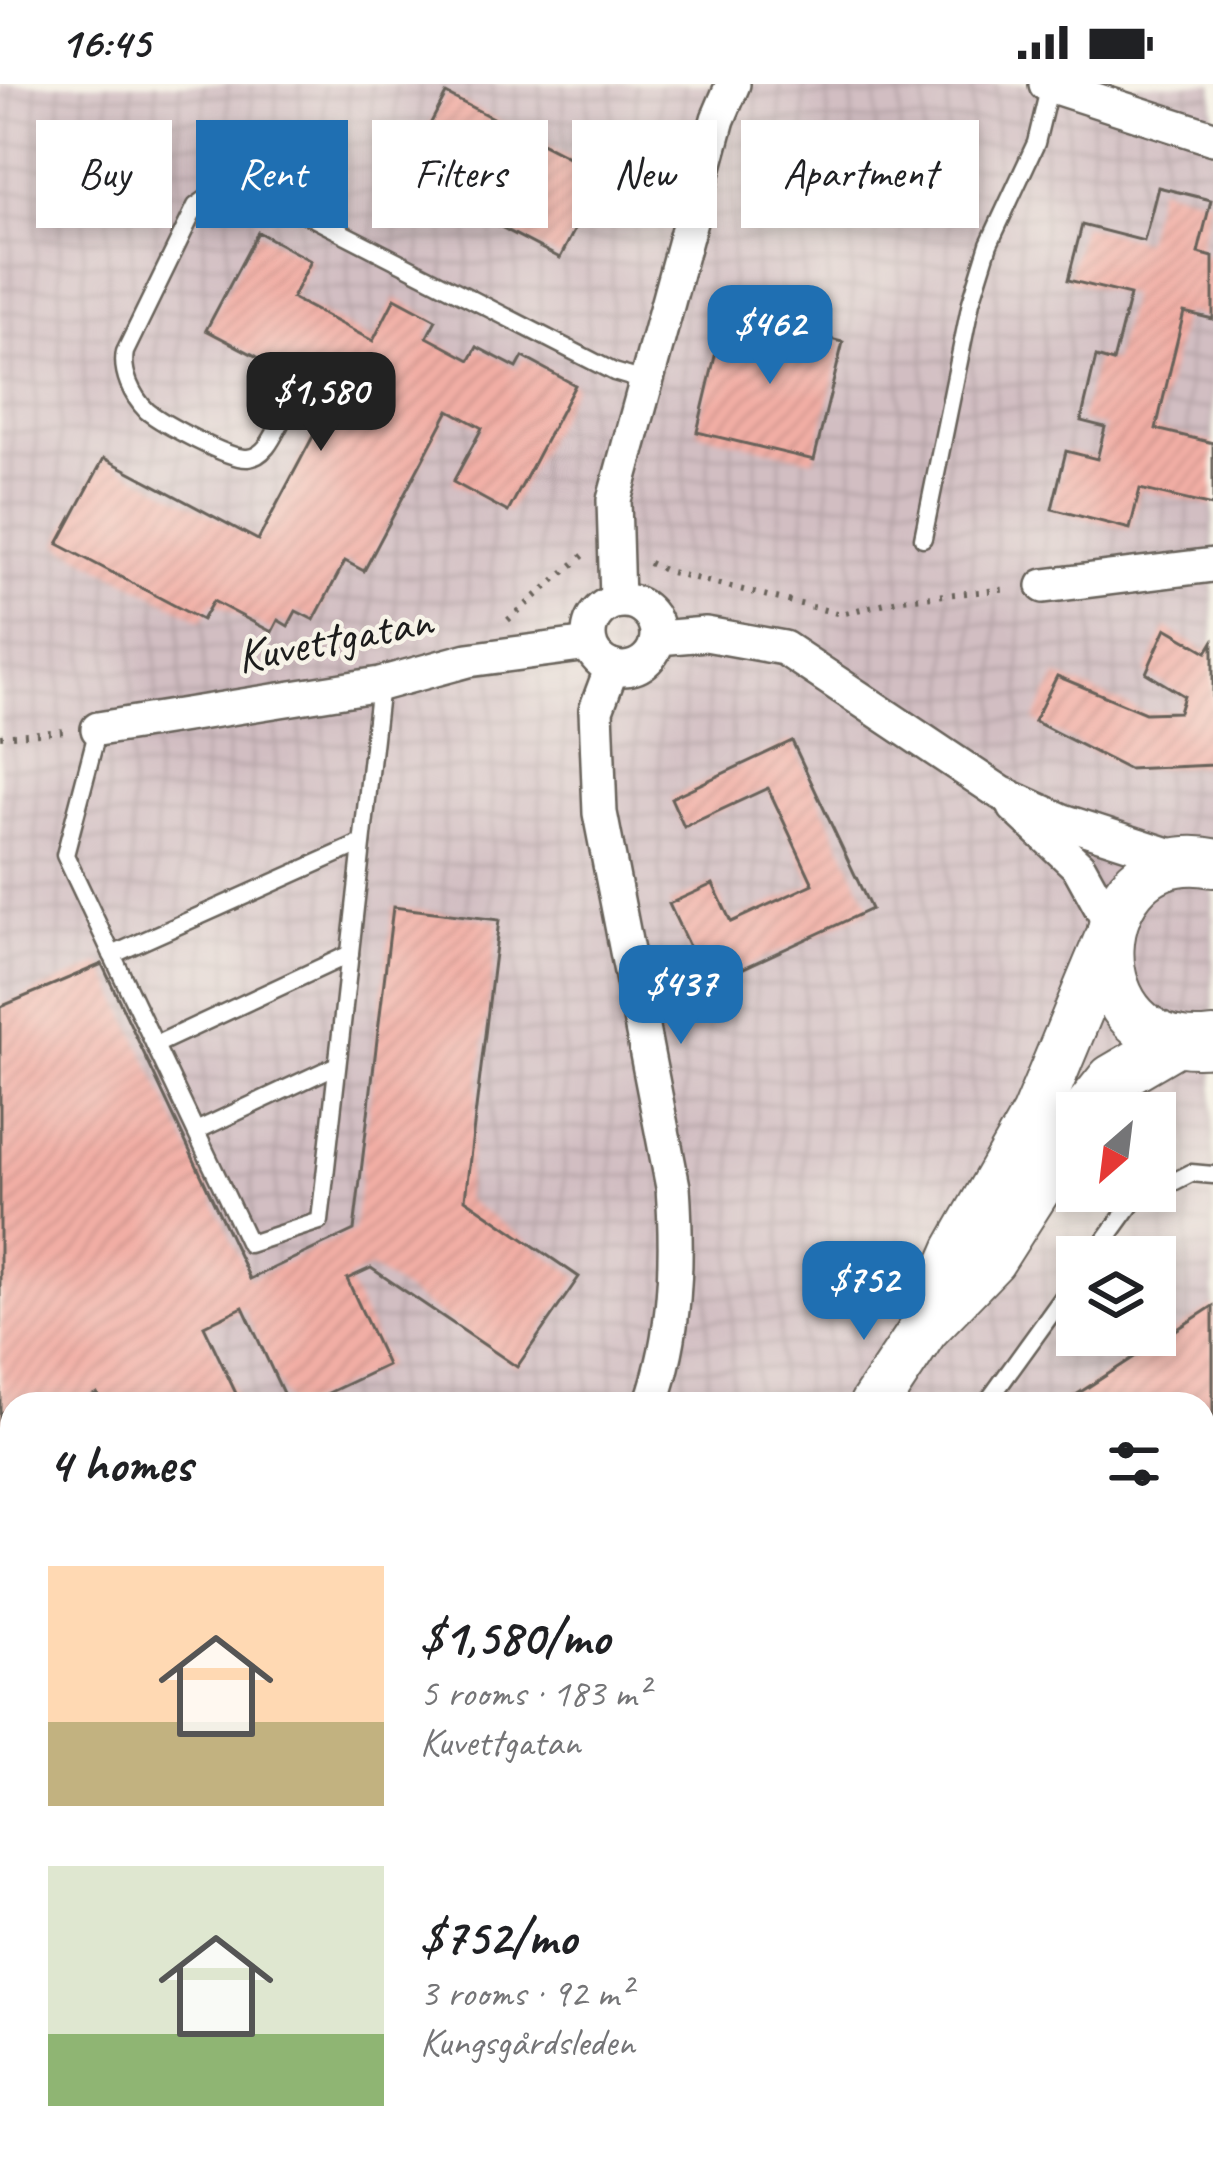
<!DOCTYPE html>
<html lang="en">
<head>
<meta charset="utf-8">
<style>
	:root { --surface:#fff; --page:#f6f6f6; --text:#202124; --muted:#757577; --accent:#1f6fb2 }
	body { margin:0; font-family:Caveat,sans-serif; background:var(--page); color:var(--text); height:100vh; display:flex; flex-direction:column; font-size:45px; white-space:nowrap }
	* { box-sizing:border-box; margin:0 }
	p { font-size:39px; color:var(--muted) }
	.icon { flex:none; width:66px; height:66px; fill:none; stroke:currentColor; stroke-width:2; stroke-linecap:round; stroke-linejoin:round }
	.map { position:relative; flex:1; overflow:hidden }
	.details { position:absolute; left:0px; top:1308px; width:1215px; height:768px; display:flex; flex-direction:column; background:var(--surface); border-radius:36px 36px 0 0; box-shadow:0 6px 18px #0003 }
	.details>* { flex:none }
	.top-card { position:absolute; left:36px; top:36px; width:1143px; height:108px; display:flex; gap:24px }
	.needle { width:78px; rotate:208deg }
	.controls { position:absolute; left:1056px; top:1008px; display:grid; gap:24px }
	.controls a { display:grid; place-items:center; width:120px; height:120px; border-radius:0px; background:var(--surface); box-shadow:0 6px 18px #0003; font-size:60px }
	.price { position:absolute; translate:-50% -102px; padding:0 27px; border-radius:24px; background:var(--accent); color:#fff; font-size:39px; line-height:78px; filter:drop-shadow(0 3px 6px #0008) }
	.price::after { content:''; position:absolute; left:50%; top:72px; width:36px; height:27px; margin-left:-18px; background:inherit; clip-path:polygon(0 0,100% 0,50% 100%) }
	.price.selected { background:#222; color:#fff }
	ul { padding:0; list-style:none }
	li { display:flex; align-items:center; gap:36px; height:300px; padding:0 48px }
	li span { display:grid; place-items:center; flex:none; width:336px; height:240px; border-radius:0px; color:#555 }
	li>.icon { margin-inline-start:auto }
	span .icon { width:144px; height:144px; fill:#fffc; stroke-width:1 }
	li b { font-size:51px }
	h2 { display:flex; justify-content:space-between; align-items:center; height:144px; padding:0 48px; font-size:51px }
	.pill { padding:0 42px; border-radius:0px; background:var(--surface); box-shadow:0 6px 18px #0003; font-size:42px; line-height:108px }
	.pill.selected { background:var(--accent); color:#fff }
	.status { display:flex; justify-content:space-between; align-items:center; height:84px; padding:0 60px; background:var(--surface); direction:ltr }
	.status svg { height:33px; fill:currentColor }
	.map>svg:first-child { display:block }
</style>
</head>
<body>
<div class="status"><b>16:45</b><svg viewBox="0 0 49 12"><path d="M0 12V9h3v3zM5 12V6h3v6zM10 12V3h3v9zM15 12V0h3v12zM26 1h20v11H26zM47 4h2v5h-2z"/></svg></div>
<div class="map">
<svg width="1213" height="2076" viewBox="0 0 1213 2076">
	<defs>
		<pattern id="industrial-grid" width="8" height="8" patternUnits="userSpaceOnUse" patternTransform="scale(3)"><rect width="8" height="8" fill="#d2bec2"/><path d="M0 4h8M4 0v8" fill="none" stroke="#b4a3a6"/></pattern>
		<pattern id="building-hatch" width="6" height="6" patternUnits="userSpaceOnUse" patternTransform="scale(3)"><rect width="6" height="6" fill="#f2aea5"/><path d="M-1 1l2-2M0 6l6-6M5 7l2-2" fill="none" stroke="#cf958d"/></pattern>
	</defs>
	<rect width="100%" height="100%" fill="#f7f3e8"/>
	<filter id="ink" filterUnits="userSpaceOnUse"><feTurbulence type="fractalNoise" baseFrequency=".00833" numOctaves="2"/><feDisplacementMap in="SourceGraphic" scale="24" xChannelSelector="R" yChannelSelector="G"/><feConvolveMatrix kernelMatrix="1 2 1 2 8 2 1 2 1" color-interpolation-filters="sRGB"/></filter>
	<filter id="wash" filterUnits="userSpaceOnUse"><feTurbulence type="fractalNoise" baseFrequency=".004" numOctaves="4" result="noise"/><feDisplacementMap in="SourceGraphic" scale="48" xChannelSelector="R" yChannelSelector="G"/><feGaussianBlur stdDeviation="2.7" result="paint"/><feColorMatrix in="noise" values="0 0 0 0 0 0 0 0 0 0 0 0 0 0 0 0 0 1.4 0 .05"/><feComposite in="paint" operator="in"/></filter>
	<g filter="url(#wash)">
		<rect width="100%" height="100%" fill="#f4e4cd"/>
		<path fill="url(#industrial-grid)" fill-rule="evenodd" d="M0 0H1213V2076H0ZM1077 1029H1155V1107H1077ZM1077 1173H1155V1251H1077ZM12 1320H1203V2064H12Z"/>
		<g id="blocks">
			<g fill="url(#building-hatch)">
				<polygon points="446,10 603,91 560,174 403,92"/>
				<polygon points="1158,103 1211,116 1198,169 1213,173 1213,235 1184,228 1156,345 1213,359 1213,418 1212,422 1140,405 1130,445 1052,425 1066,367 1097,375 1105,343 1081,337 1096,273 1113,278 1130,211 1068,196 1082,141 1144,157"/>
				<polygon points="258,148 311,177 292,214 373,257 395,214 436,236 427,253 470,276 477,263 517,284 523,273 575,301 508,428 453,398 482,344 449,326 364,487 345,477 314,536 296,527 288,542 278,536 272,548 213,517 202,536 58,460 104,374 258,456 344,294 321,283 311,301 206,246"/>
				<polygon points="725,230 843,258 814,376 697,348"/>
				<polygon points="1166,544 1207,568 1213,558 1213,681 1128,685 1034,637 1057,592 1145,629 1179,628 1184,612 1146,589"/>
				<polygon points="792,657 871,825 707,901 669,820 713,800 731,838 813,800 768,704 684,743 671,714"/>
				<polygon points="393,823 499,836 465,1115 579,1193 517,1283 371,1184 347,1195 387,1281 305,1320 288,1320 243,1223 204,1242 241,1320 102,1320 97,1309 74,1320 12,1320 12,1384 0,1389 0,923 102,880 250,1195 354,1146"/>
				<polygon points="1213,1222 1213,1463 1203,1471 1203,1320 1062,1320"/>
				<polygon points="749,2064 1108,2064 1091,2076 731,2076"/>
			</g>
		</g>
	</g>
	<g filter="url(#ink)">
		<use href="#blocks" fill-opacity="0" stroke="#68625a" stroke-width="3"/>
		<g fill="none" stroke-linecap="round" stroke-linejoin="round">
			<g stroke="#68625a" stroke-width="21">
				<g id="lane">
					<path d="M283 334C275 348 267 372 248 374 230 376 162 339 147 327 132 312 121 288 125 268L196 122 223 103 268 111 614 288 644 297"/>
					<polyline points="923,454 971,218 989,160 1036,59 1050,1"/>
					<polyline points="98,645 65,771 249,1160 320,1137 380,600"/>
					<polyline points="112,871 362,759"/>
					<polyline points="155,961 350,870"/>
					<polyline points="196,1047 337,981"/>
					<polyline points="1093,1173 1132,1119 1191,1089 1213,1091"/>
					<polyline points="986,1320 1077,1194"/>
					<polyline points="1203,1727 1213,1721"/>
					<polyline points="654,2076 657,2064"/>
					<polyline points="1185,2076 1203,2071"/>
				</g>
			</g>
			<g stroke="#68625a" stroke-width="38">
				<g id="street">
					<polyline points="1046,0 1213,54"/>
					<polyline points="1044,502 1213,481"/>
					<polyline points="617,516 614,416 718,35 733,0"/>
					<circle cx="623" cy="551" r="34"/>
					<polyline points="658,554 706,550 784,564 1001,709 1063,737 1187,777"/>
					<path d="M612 583 596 626 600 729 673 1103C678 1176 676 1250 651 1320"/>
					<polyline points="98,645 380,600 468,576 589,560"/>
					<polyline points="1015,723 1079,783 1111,841"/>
					<polyline points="0,1815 12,1805"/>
				</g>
			</g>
			<g stroke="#68625a" stroke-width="52">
				<g id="secondary">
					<path d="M1213 779C1081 753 1069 976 1213 958"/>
					<polyline points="1085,1029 1112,995 1177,957"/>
					<polyline points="924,1245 958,1167 1035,1032 1107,859"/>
					<polyline points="874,1320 924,1245 991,1176 1077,1041"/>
					<polyline points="567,2076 569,2064"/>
				</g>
			</g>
			<g stroke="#68625a" stroke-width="6" stroke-dasharray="3 9" stroke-linecap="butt">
				<polyline points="649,479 666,487 841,530 902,515 1010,505"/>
				<polyline points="508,536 584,471"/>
				<polyline points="0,652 65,647"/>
			</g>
			<use href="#lane" stroke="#fff" stroke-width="16"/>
			<use href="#street" stroke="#fff" stroke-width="33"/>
			<use href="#secondary" stroke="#fff" stroke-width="48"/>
		</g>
	</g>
	<g text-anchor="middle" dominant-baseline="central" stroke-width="9" stroke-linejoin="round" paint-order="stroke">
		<g font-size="48" fill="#1c1c1c" stroke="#f7f3e8">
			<text transform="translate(334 554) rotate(-11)">Kuvettgatan</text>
		</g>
	</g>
</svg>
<div class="controls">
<a><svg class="needle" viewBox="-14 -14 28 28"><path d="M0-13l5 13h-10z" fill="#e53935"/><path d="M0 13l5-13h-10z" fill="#757577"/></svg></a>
<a><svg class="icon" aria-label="layers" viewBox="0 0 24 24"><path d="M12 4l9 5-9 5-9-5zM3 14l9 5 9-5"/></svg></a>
</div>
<b class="price" style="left:770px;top:303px">$462</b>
<b class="price selected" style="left:321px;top:370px">$1,580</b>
<b class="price" style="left:681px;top:963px">$437</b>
<b class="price" style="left:864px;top:1259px">$752</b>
<div class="top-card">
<a class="pill">Buy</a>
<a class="pill selected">Rent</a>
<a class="pill">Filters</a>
<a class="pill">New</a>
<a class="pill">Apartment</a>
</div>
<section class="details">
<h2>4 homes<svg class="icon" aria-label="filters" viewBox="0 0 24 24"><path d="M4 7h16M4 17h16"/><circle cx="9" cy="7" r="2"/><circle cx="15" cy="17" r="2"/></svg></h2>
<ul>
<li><span style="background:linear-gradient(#ffd9b3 65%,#c2b280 0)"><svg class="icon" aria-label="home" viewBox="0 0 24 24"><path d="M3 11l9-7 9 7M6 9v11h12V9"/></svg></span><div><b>$1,580/mo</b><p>5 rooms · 183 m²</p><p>Kuvettgatan</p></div></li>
<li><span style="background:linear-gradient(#dfe7d0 70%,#8fb573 0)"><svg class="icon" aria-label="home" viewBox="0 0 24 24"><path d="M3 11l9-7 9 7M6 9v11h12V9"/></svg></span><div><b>$752/mo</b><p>3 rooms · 92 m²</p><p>Kungsgårdsleden</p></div></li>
</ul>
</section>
</div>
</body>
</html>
